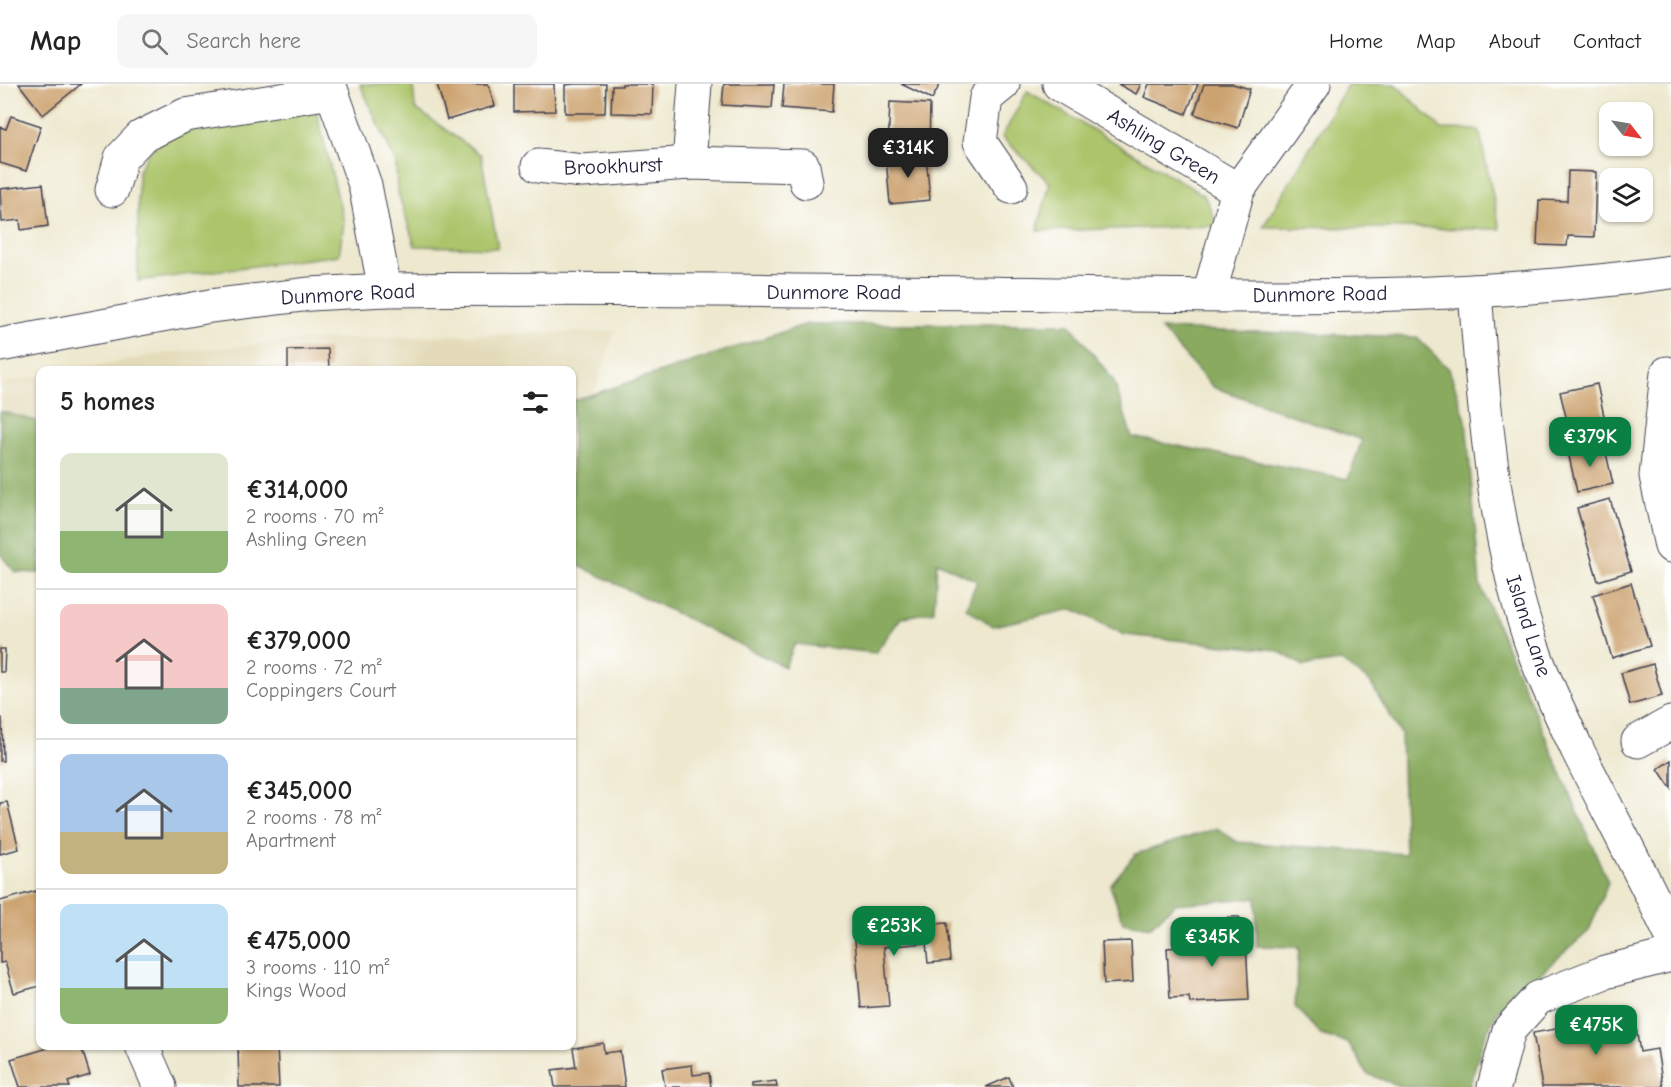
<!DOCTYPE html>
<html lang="en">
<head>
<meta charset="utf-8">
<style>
	:root { --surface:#fff; --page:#f6f6f6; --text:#222; --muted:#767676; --line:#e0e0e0; --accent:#0b8043 }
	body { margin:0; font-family:"Comic Neue",sans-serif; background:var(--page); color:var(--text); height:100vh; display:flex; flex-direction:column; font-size:22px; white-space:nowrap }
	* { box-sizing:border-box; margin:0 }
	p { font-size:20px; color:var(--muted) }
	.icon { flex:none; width:33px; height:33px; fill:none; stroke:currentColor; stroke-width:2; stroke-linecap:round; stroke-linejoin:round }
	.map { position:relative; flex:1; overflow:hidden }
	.drawer { position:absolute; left:36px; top:282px; width:540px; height:684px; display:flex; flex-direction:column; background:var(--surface); border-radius:12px; box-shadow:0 2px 4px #0004 }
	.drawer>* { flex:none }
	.needle { width:39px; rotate:121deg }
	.fabs { position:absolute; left:1599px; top:18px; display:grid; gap:12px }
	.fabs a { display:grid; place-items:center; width:54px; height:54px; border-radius:12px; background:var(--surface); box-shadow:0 2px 4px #0004; font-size:30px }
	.price { position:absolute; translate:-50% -51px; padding:0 14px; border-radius:12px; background:var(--accent); color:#fff; font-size:20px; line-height:39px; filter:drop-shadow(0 2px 3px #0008) }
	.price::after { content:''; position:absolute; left:50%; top:36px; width:18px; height:14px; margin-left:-9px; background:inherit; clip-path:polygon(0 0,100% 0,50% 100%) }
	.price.on { background:#222; color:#fff }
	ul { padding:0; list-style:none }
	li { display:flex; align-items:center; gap:18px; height:150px; padding:0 24px }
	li+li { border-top:2px solid var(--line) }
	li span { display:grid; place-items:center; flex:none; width:168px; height:120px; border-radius:12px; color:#555 }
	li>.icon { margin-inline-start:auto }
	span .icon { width:72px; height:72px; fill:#fffc; stroke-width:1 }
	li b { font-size:26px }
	h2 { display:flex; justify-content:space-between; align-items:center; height:72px; padding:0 24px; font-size:26px }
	header { display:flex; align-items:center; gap:36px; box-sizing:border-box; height:84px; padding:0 30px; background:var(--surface); border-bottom:2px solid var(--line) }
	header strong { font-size:28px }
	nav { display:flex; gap:33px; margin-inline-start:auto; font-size:21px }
	.search { width:420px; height:54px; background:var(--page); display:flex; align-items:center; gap:15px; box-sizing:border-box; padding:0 21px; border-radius:12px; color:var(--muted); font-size:22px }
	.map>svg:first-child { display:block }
</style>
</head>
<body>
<header>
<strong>Map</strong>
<div class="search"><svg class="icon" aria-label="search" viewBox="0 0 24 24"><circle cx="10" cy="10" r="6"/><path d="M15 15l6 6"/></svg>Search here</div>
<nav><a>Home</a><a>Map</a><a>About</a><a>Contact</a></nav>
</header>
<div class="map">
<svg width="1671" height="1003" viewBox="0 0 1671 1003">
	<rect width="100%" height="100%" fill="#fff"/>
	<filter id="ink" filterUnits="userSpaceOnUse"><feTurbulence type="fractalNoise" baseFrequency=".0167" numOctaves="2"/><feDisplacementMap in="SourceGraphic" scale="12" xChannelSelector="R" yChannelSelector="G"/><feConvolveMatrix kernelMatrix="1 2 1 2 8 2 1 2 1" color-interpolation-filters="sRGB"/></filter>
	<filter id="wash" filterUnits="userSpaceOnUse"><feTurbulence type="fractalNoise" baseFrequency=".008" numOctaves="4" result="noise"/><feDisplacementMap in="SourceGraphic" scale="24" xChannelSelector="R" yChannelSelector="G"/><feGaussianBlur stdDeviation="1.35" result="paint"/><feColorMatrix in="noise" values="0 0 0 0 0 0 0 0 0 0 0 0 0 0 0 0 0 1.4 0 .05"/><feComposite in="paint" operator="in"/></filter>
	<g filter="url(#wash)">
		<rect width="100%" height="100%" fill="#ede8ce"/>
		<g fill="#e4dbba">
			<polygon points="615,247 594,310 572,317 572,286 71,286 166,269 301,256"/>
			<polygon points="40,292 40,338 0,327 0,299"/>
		</g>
		<g fill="#acc56a" stroke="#677452" stroke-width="1.5">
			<polygon points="360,0 413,0 415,24 481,71 498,164 415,162 397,105 396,79"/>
			<polygon points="1348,0 1395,0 1442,45 1479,46 1500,145 1263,143"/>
			<polygon points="1027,7 1204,111 1218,142 1037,147 1050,99 1002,53"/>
			<polygon points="316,25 344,138 339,171 138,197 138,87 149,68 172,50 217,35"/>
		</g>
		<g fill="#89aa5e" stroke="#56664c" stroke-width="1.5">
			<polygon points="807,240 1070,240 1114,297 1132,353 1348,395 1362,356 1213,303 1161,245 1416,253 1449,285 1466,336 1480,501 1608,798 1589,847 1498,926 1484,954 1469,1003 1402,1003 1367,990 1348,959 1321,951 1295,923 1299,863 1257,862 1256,814 1175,820 1150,843 1123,838 1110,801 1136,770 1217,744 1237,758 1405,770 1401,650 1370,598 1341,577 1304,582 1276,566 1125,551 1073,525 993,542 966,524 977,497 937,478 934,527 901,534 875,569 795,560 785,583 572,478 572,317"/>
			<polygon points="0,327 40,338 40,489 15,488 0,470"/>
		</g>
		<g id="blocks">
			<g fill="#cca370">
				<polygon points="19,0 81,0 43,31"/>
				<polygon points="437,0 488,0 495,22 447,36"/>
				<polygon points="514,0 554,0 555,27 514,28"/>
				<polygon points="575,0 606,0 605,29 565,29 565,1"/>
				<polygon points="622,0 653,0 652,30 611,29 612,2 622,2"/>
				<polygon points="724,0 774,0 772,24 722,21"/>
				<polygon points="784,0 834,0 832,28 782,24"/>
				<polygon points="901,0 940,0 932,15"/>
				<polygon points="1118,0 1141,0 1136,10"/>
				<polygon points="1149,0 1198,0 1186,30 1144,13"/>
				<polygon points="1204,0 1233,0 1250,5 1238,44 1194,30"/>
				<polygon points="890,18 930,20 929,65 888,64"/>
				<polygon points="11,32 41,42 26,87 0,79 0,43 6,45"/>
				<polygon points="926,71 930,116 890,120 886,74"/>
				<polygon points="1568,87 1596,88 1594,153 1568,152 1567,162 1537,161 1539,116 1567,117"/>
				<polygon points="43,100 48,142 21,146 20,136 2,138 0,105"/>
				<polygon points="328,265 329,286 288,286 288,266"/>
				<polygon points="1597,300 1606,341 1570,349 1560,308"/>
				<polygon points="1604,360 1613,400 1577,408 1568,368"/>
				<polygon points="1610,415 1631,487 1598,497 1577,424"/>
				<polygon points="1631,499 1650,562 1612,574 1593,511"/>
				<polygon points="0,565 5,565 4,588 0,588"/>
				<polygon points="1653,580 1662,612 1630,621 1621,589"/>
				<polygon points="0,634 2,634 3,677 0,677"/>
				<polygon points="1671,676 1671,704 1658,685"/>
				<polygon points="7,718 19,765 0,770 0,719"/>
				<polygon points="36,807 40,821 40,902 14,909 5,878 0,879 0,817"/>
				<polygon points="1228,833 1239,833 1245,839 1249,916 1190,919 1189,913 1170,914 1167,864 1224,860 1223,840"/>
				<polygon points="947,839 950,877 928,879 926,859 884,863 889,922 861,924 855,856 870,855 869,845"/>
				<polygon points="1131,857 1133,898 1104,900 1102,858"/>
				<polygon points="1634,931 1640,968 1657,965 1663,1003 1542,1003 1533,949"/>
				<polygon points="603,959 604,969 620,967 625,1003 555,1003 552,986 576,983 573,964"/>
				<polygon points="55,962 81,962 90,991 68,998 70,1003 20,1003 11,975"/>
				<polygon points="238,962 277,962 279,1003 239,1003"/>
				<polygon points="692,981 693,991 709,989 711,1003 665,1003 662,985"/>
				<polygon points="1009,993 1013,1003 986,1003"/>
				<polygon points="776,997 777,1003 751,1003 751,1000"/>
			</g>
		</g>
	</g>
	<g filter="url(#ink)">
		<use href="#blocks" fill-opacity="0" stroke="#404051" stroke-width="1.5"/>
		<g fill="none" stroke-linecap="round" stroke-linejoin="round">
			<g stroke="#404051" stroke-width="35">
				<g id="minor">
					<polyline points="327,0 332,8 365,101 385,206"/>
					<polyline points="1003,0 986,14 980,58 1011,103"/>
					<polyline points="1059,0 1238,106"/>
					<polyline points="689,79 695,0"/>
					<polyline points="538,82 583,87 689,79 803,82 806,98"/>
					<polyline points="112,106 121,74 141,53 185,31 332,8"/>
					<polyline points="1209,211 1238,106 1314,0"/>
					<polyline points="1667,289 1656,392 1671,462"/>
					<polyline points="1638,657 1671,639"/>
					<polyline points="142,962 160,1003"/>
					<polyline points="1494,1003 1509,946 1538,914 1605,888 1671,871"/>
				</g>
			</g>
			<g stroke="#404051" stroke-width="35">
				<path id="tertiary" d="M1475 207C1484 330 1494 457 1536 573 1548 605 1563 635 1577 665 1608 727 1641 788 1671 851"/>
			</g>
			<g stroke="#404051" stroke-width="35">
				<path id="secondary" d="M0 261 210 222 310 210 385 206C609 204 833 207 1058 210 1262 213 1468 217 1671 188"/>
			</g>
			<use href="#minor" stroke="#fff" stroke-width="33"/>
			<use href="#tertiary" stroke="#fff" stroke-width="33"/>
			<use href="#secondary" stroke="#fff" stroke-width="33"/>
		</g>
	</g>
	<g text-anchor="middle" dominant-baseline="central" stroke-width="6" stroke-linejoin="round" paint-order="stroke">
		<g font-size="21" fill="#22223b" stroke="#fff">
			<text transform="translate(1164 62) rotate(31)">Ashling Green</text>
			<text transform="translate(613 82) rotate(-2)">Brookhurst</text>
			<text x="834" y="208">Dunmore Road</text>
			<text transform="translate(348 210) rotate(-3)">Dunmore Road</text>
			<text transform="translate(1320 210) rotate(-1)">Dunmore Road</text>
			<text transform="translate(1529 542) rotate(72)">Island Lane</text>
		</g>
	</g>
</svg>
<div class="fabs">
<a><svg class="needle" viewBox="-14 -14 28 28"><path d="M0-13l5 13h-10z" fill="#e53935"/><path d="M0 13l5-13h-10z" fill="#767676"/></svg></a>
<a><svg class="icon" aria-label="layers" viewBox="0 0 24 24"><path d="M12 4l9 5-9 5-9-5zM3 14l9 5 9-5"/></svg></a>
</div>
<b class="price on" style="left:908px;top:95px">€314K</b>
<b class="price" style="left:1590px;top:384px">€379K</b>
<b class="price" style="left:894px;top:873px">€253K</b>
<b class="price" style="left:1212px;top:884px">€345K</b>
<b class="price" style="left:1596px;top:972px">€475K</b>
<section class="drawer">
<h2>5 homes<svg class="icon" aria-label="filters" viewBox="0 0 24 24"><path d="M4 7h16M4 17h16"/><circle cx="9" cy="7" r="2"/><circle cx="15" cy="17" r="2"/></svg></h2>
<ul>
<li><span style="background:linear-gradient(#dfe7d0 65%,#8fb573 0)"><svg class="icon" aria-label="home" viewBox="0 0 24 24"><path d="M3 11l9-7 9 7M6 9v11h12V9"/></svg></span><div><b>€314,000</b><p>2 rooms · 70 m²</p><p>Ashling Green</p></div></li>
<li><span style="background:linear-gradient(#f6c9c9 70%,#7fa58c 0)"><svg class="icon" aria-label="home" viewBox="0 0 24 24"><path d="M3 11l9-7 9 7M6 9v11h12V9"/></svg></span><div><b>€379,000</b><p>2 rooms · 72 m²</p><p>Coppingers Court</p></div></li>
<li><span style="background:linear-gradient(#a9c7e8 65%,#c2b280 0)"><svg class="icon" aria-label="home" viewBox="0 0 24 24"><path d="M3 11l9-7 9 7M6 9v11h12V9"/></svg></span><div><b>€345,000</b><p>2 rooms · 78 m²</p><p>Apartment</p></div></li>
<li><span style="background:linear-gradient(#bfe0f5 70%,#8fb573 0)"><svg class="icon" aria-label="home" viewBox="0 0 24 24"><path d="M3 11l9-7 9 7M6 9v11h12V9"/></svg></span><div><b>€475,000</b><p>3 rooms · 110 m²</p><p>Kings Wood</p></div></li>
</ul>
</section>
</div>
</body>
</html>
